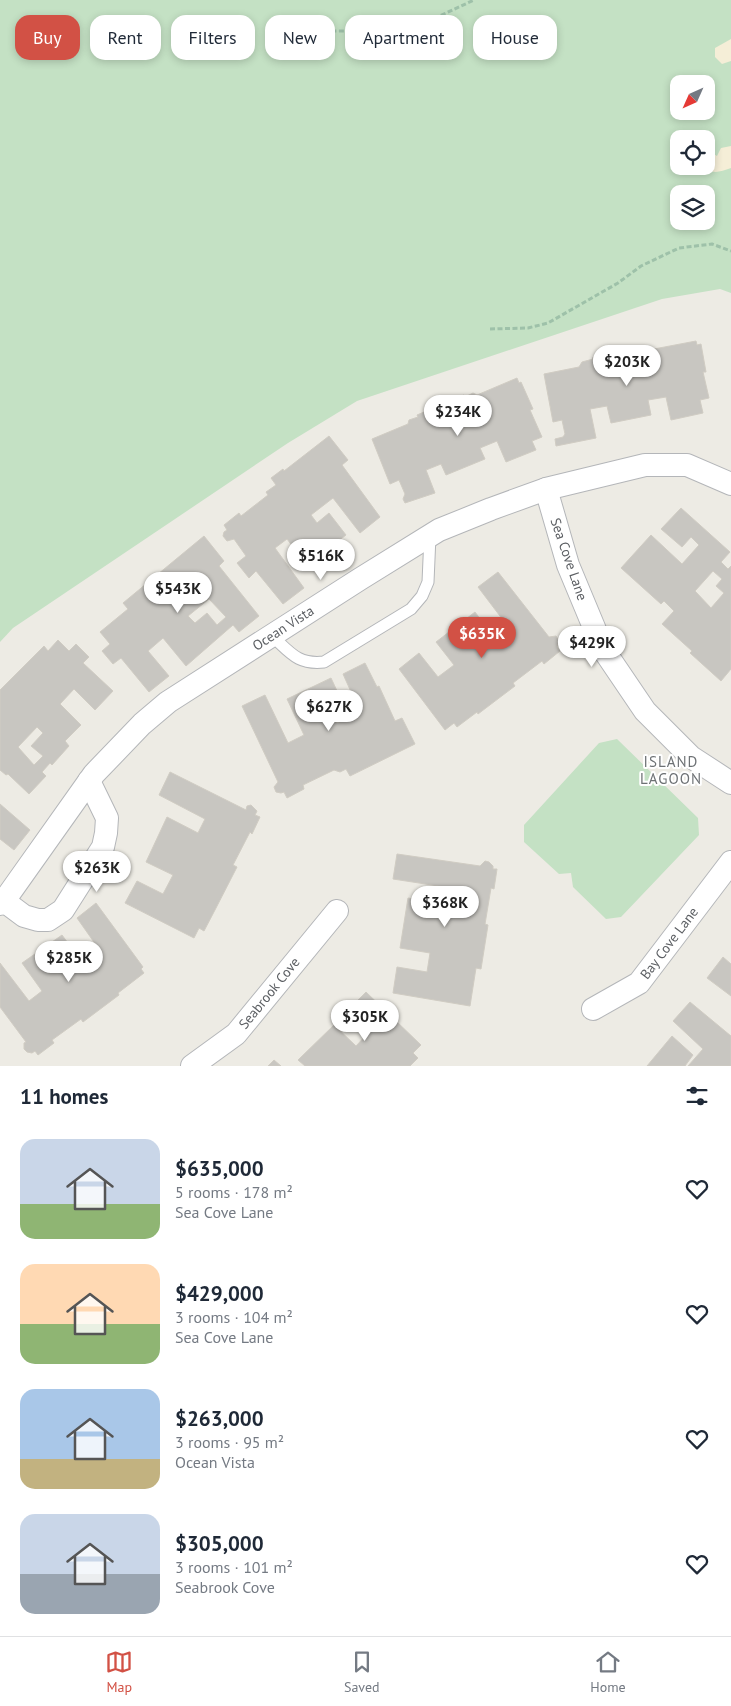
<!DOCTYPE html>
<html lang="en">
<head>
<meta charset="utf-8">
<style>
	:root { --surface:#fff; --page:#f2f2f3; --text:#1f2937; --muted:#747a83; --line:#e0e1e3; --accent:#d25145 }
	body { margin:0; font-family:"PT Sans",sans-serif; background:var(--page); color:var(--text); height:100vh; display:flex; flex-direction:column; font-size:19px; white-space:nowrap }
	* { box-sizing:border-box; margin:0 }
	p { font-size:16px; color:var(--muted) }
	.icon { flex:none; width:28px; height:28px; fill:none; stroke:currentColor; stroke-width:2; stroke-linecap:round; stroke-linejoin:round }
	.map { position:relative; height:1066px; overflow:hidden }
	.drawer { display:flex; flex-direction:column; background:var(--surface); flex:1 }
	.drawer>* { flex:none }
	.hud { position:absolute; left:15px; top:15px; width:701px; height:45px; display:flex; gap:10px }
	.needle { width:32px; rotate:225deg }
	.fabs { position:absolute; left:670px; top:75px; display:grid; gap:10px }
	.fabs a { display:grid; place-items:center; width:45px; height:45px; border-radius:10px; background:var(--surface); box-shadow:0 2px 8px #0003; font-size:25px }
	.price { position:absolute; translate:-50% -42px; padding:0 11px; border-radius:18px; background:#fff; color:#222; font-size:16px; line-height:32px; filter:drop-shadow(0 1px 2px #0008) }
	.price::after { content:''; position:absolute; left:50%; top:30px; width:15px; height:11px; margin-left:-8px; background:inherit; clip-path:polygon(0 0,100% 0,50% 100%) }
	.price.active { background:var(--accent); color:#fff }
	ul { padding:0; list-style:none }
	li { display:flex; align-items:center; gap:15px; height:125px; padding:0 20px }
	li span { display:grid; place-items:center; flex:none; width:140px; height:100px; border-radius:15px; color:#555 }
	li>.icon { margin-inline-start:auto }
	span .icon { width:60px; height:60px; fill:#fffc; stroke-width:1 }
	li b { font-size:21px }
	h2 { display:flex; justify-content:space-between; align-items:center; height:60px; padding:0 20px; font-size:21px }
	.pill { padding:0 18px; border-radius:15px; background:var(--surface); box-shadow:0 2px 8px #0003; font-size:18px; line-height:45px }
	.pill.active { background:var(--accent); color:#fff }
	.tab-bar { display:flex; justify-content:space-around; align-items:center; height:70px; border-top:1px solid var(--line); background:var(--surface); font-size:14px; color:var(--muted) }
	.tab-bar a { display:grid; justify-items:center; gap:2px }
	.tab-bar .active { color:var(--accent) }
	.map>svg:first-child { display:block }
</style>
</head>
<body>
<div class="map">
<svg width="731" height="1066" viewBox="0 0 731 1066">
	<rect width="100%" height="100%" fill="#edebe4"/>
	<g fill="#c4e1c4" fill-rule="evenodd">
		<path d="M0 0H731V293L720 289 662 299 357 401 288 443 13 628 0 642ZM679 84H706V111H679ZM679 139H706V166H679ZM679 194H706V221H679Z"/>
		<polygon points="617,739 698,818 699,835 621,917 606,919 573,887 571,873 559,874 524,842 524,825 599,743"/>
	</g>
	<g fill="#f5eed7">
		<polygon points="731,39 731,61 722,64 715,57 715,48"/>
		<path d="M731 146V168C719 172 713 175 701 166H706V155L712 153 717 156 721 148Z"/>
	</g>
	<g fill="#c8c6c1" stroke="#d0ccc3" fill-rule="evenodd">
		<polygon points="696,341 697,345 701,344 706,372 703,372 709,398 700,400 703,413 671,420 666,397 648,400 651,415 611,423 607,406 590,409 596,438 556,446 555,439 563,437 565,434 562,420 553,422 544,374 579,367 582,362 593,359 592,358 642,348 651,347 654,349"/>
		<polygon points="517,378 519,383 521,382 533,409 530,410 542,437 532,441 536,450 506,462 497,441 480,448 485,459 446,475 441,464 426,470 435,493 405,503 403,499 405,494 399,480 390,484 372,439 408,424 409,420 418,417 417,415 464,395 465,397 473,393 477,395"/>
		<polygon points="329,436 348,460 342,465 380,517 360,533 333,498 311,515 317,523 329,513 346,535 307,565 287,539 275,548 304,588 283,604 256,571 249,578 237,563 246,556 234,539 227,541 223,536 224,532 227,530 224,525 239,513 241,516 268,495 266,492 276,485 271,478 283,469 284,471"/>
		<path d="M681 508 730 552 721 562 728 569 731 566V669L721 681 690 653 692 651 662 624 674 611 664 601 661 604 621 568 651 535 682 564 699 545 691 537 682 547 661 529ZM713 571 722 579 716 586 724 593 711 608 695 591Z"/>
		<path d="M204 536 224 561 219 566 259 616 239 632 233 625 186 666 163 638 148 651 169 676 149 692 121 658 113 664 102 651 110 644 100 632 128 609 123 603ZM209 599 226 617 217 625 207 613 195 623 188 616Z"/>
		<polygon points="498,572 549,637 556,636 559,641 557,647 560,651 544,664 542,661 513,683 515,686 478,714 477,712 457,727 454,723 445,730 399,669 419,653 438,677 454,665 436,642 475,612 495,639 509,628 478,587"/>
		<path d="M58 640 69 651 76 644 89 657 83 663 113 691 95 710 74 689 60 704 81 725 65 741 69 746 52 765 50 763 42 772 46 776 29 794 8 774 6 775 0 770V690L44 646 48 651ZM37 727 43 733 31 746 43 756 34 765 18 747Z"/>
		<polygon points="365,663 377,687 379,686 395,721 402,718 415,744 350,776 346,769 340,772 334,770 303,785 304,789 287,798 284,792 281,793 276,792 274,787 278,782 242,706 265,695 288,743 304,735 287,699 331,678 345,708 333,714 337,723 360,712 343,674"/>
		<polygon points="170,772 246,810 247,806 251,805 257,811 255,815 260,817 252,834 250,832 233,865 237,867 216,908 204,931 199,928 194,938 125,903 137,881 163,894 173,875 146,862 167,817 198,833 205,819 159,795"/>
		<polygon points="0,804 30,830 14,850 0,839"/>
		<polygon points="397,854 480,866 485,861 489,862 493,866 493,869 497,869 494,889 491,888 485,924 488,925 481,969 476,968 470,1006 393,993 397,967 427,972 430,953 400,948 408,898 442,904 445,887 393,879"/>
		<polygon points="96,903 143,967 141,969 144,973 118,993 119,995 83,1022 81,1019 52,1040 54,1043 38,1055 35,1051 32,1053 27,1052 24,1049 24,1043 26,1042 0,1007 0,963 29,1001 42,991 22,963 62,935 79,958 96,945 77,918"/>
		<polygon points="723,957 731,964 731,996 707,978"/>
		<polygon points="366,992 421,1045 413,1053 418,1058 410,1066 305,1066 298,1060 334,1025 356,1046 370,1031 348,1010"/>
		<polygon points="690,1002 731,1036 731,1066 688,1066 703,1049 673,1021"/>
		<polygon points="672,1036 693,1055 685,1066 647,1066"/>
		<polygon points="274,1060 281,1066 268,1066"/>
	</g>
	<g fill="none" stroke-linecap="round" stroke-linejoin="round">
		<g stroke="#b4b6b9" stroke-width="13">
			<path id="lane" d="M271 635C290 652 297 665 324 662L411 609 422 596 428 582 430 536"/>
		</g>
		<g stroke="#b4b6b9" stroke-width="24">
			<g id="street">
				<polyline points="546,489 568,565 603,649 645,711 691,757 731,783"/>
				<polyline points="4,901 24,916 38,920 48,920 63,910 103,847 106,833 107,818 89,781"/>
				<polyline points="0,904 4,901 94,774 142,724 168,702 360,579 439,530 491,509 546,489 645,465 687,465 731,484"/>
				<polyline points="593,1009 639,983 731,862"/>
				<polyline points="192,1066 236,1034 337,911"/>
			</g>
		</g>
		<g stroke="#9ec1a9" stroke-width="3" stroke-dasharray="5 2.5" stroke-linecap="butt">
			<polyline points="279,35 334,31 397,31 418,26 474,0"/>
			<polyline points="490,329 528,328 548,323 618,283 641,266 679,248 712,244 731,251"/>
		</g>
		<use href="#lane" stroke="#fff" stroke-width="11"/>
		<use href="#street" stroke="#fff" stroke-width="22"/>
	</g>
	<g text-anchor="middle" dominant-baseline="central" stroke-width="4" stroke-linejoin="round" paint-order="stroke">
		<g font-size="14" fill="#5c5f63" stroke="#fff">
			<text transform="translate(569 559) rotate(71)">Sea Cove Lane</text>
			<text transform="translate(283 628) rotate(-33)">Ocean Vista</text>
			<text transform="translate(669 943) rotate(-53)">Bay Cove Lane</text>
			<text transform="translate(269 993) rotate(-51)">Seabrook Cove</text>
		</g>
		<g font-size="15" letter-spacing="1" fill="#6d7174" stroke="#fff">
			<text x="671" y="761">ISLAND<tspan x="671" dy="17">LAGOON</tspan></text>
		</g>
	</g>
</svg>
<div class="fabs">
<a><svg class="needle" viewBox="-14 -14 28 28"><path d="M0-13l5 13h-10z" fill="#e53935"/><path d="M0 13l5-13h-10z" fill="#747a83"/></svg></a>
<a><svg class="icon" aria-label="locate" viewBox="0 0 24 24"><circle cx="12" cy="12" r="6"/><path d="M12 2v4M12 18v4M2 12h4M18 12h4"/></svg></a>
<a><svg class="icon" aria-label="layers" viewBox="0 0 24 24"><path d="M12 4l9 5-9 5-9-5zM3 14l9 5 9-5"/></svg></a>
</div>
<b class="price" style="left:627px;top:387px">$203K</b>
<b class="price" style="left:458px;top:437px">$234K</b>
<b class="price" style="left:321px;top:581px">$516K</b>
<b class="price" style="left:178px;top:614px">$543K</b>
<b class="price active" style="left:482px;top:659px">$635K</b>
<b class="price" style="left:592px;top:668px">$429K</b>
<b class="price" style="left:329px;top:732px">$627K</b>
<b class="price" style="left:97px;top:893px">$263K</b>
<b class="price" style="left:445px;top:928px">$368K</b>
<b class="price" style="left:69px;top:983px">$285K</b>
<b class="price" style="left:365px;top:1042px">$305K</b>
<div class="hud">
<a class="pill active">Buy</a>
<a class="pill">Rent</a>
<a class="pill">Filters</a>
<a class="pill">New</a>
<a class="pill">Apartment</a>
<a class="pill">House</a>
</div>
</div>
<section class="drawer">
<h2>11 homes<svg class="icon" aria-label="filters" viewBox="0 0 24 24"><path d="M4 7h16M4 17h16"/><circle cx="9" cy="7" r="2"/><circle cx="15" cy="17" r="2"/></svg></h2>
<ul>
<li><span style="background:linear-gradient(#c9d6e8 65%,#8fb573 0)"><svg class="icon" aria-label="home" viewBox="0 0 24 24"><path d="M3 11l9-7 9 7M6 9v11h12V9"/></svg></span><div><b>$635,000</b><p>5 rooms · 178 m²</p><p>Sea Cove Lane</p></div><svg class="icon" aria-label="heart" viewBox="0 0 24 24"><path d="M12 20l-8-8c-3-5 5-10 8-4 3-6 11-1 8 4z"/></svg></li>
<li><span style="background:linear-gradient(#ffd9b3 60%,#8fb573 0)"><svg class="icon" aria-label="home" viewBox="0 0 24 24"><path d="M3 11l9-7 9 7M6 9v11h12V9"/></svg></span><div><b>$429,000</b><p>3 rooms · 104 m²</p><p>Sea Cove Lane</p></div><svg class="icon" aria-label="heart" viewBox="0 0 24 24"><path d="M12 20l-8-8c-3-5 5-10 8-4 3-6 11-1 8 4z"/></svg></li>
<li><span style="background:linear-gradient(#a9c7e8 70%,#c2b280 0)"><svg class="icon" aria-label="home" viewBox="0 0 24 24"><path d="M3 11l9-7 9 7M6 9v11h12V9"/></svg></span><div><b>$263,000</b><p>3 rooms · 95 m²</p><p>Ocean Vista</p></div><svg class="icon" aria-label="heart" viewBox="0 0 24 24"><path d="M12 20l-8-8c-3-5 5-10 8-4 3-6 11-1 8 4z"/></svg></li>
<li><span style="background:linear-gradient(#c9d6e8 60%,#9aa5b1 0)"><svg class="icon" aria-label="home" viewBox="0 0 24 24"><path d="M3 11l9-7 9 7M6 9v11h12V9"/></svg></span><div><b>$305,000</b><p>3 rooms · 101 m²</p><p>Seabrook Cove</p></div><svg class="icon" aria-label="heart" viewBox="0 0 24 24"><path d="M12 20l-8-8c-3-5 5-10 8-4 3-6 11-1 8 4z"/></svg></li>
</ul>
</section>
<nav class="tab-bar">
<a class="active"><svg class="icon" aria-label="map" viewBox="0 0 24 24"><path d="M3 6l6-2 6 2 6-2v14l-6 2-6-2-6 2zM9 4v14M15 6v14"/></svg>Map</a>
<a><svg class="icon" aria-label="saved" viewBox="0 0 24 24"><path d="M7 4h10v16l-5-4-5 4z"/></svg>Saved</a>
<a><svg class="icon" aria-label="home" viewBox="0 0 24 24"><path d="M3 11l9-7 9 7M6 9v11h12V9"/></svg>Home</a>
</nav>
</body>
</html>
